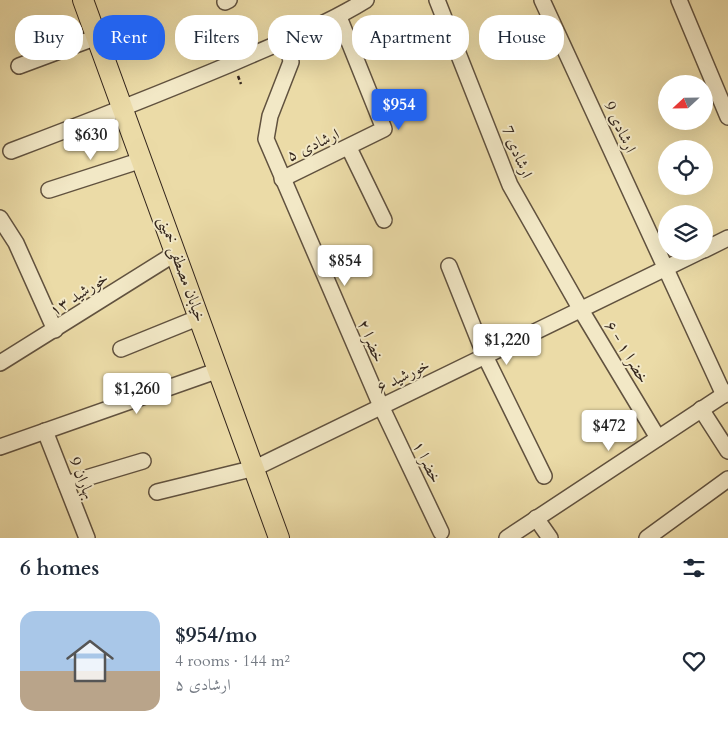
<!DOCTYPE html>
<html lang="en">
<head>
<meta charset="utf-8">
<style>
	:root { --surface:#fff; --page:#f6f6f7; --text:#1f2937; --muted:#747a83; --accent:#2563eb }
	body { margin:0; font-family:Cardo,Amiri,serif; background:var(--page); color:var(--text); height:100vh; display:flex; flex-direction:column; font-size:19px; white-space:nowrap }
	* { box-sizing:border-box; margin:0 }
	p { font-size:16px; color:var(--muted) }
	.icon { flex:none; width:28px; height:28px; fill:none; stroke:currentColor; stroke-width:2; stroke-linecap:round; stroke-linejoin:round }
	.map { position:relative; height:538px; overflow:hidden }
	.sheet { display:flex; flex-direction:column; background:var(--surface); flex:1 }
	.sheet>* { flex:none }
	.top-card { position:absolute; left:15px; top:15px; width:699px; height:45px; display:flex; gap:10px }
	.needle { width:32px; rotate:248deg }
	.fabs { position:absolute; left:658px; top:75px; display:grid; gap:10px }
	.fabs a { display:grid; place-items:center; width:55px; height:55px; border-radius:50%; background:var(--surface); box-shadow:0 5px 20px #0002; font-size:25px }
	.price { position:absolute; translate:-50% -42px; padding:0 11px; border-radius:5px; background:#fff; color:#222; font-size:16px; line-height:32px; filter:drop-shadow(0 1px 2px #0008) }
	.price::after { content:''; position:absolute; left:50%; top:30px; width:15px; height:11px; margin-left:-8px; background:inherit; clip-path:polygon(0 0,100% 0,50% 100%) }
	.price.on { background:var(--accent); color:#fff }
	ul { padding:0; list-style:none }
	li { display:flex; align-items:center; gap:15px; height:125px; padding:0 20px }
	li span { display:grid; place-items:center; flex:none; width:140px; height:100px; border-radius:15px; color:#555 }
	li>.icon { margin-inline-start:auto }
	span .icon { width:60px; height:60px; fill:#fffc; stroke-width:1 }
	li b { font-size:21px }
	h2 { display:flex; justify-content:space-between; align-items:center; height:60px; padding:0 20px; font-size:21px }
	.pill { padding:0 18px; border-radius:20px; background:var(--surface); box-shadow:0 5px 20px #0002; font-size:18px; line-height:45px }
	.pill.on { background:var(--accent); color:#fff }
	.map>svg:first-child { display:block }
</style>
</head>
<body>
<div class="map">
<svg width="728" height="538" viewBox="0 0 728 538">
	<rect width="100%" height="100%" fill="#ebdba7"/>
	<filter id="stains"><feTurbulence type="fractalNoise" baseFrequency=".004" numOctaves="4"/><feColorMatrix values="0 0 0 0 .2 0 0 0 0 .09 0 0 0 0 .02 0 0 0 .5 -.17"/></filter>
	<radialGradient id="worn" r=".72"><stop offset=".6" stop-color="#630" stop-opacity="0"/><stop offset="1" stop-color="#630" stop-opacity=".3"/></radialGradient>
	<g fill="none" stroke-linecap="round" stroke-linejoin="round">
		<g stroke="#61523f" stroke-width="18">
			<g id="minor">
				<polyline points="437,0 510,185 581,310 658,438"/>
				<polyline points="542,0 724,395"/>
				<polyline points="679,0 728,117"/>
				<polyline points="225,2 229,0"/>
				<polyline points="287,40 291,62 270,116 266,139 381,406 441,532"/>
				<polyline points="19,66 97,37"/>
				<polyline points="349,148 384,220"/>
				<path d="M11 151C85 123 159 94 233 63 278 43 324 26 366 0"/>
				<polyline points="282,179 384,129 339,17"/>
				<polyline points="49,190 142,160"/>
				<polyline points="0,218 16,243 55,330"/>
				<polyline points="704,250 728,238"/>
				<polyline points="449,266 485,356 544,476"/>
				<polyline points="121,349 200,317"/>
				<polyline points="0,363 176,253"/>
				<polyline points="701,409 728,451"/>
				<polyline points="45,431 87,538"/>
				<polyline points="0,447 219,370"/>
				<polyline points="66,484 143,461"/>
				<polyline points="157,492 255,468 701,251"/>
				<polyline points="536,518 550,538"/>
				<polyline points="507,538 728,392"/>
				<polyline points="647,538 728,479"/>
			</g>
		</g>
		<g stroke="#33251c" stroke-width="22">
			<polyline id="major" points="83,0 279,538"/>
		</g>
		<polyline stroke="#33251c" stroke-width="2.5" stroke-dasharray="4 2.5" stroke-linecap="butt" points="238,76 241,84"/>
		<use href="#minor" stroke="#f2e8c6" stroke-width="15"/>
		<use href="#major" stroke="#ebdba7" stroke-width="20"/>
	</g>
	<g text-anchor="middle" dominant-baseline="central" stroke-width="4" stroke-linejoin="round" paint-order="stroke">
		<g font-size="16" fill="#33251c" stroke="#f2e8c6">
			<text transform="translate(620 127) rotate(65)">ارشادی 9</text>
			<text transform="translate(313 145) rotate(-25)">ارشادی ۵</text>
			<text transform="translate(517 152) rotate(67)">ارشادی 7</text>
			<text transform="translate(182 269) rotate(70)">خیابان مصطفی خمینی</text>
			<text transform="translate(79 294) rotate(-33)">خورشید ۱۳</text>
			<text transform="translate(371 341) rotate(67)">خضرا ۲</text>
			<text transform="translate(627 352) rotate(59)">خضرا ۱ - ۶</text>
			<text transform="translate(403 376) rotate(-26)">خورشید ۶</text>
			<text transform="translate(427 462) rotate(64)">خضرا ۱</text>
			<text transform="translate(82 478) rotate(68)">بهاران 9</text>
		</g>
	</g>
	<rect width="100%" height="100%" filter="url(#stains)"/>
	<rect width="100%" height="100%" fill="url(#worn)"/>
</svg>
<div class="fabs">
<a><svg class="needle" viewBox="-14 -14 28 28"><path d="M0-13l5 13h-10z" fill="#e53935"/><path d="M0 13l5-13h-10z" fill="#747a83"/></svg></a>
<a><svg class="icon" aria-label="locate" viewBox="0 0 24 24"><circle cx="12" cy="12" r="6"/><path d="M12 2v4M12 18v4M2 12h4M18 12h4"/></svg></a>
<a><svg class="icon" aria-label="layers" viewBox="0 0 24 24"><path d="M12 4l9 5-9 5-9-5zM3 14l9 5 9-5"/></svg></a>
</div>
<b class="price on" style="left:399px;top:131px">$954</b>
<b class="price" style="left:91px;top:161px">$630</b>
<b class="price" style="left:345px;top:287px">$854</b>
<b class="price" style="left:507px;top:366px">$1,220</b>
<b class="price" style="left:137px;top:415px">$1,260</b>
<b class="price" style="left:609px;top:452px">$472</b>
<div class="top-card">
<a class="pill">Buy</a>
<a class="pill on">Rent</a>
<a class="pill">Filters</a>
<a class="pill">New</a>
<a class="pill">Apartment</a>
<a class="pill">House</a>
</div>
</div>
<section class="sheet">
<h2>6 homes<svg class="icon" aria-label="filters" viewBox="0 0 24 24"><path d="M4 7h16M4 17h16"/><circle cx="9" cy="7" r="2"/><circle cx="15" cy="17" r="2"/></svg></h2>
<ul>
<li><span style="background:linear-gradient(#a9c7e8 60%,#b9a48a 0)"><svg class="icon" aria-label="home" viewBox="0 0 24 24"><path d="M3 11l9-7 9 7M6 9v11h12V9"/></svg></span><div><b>$954/mo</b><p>4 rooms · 144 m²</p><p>ارشادی ۵</p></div><svg class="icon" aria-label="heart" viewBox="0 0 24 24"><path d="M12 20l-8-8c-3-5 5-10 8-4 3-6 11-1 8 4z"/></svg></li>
</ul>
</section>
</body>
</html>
